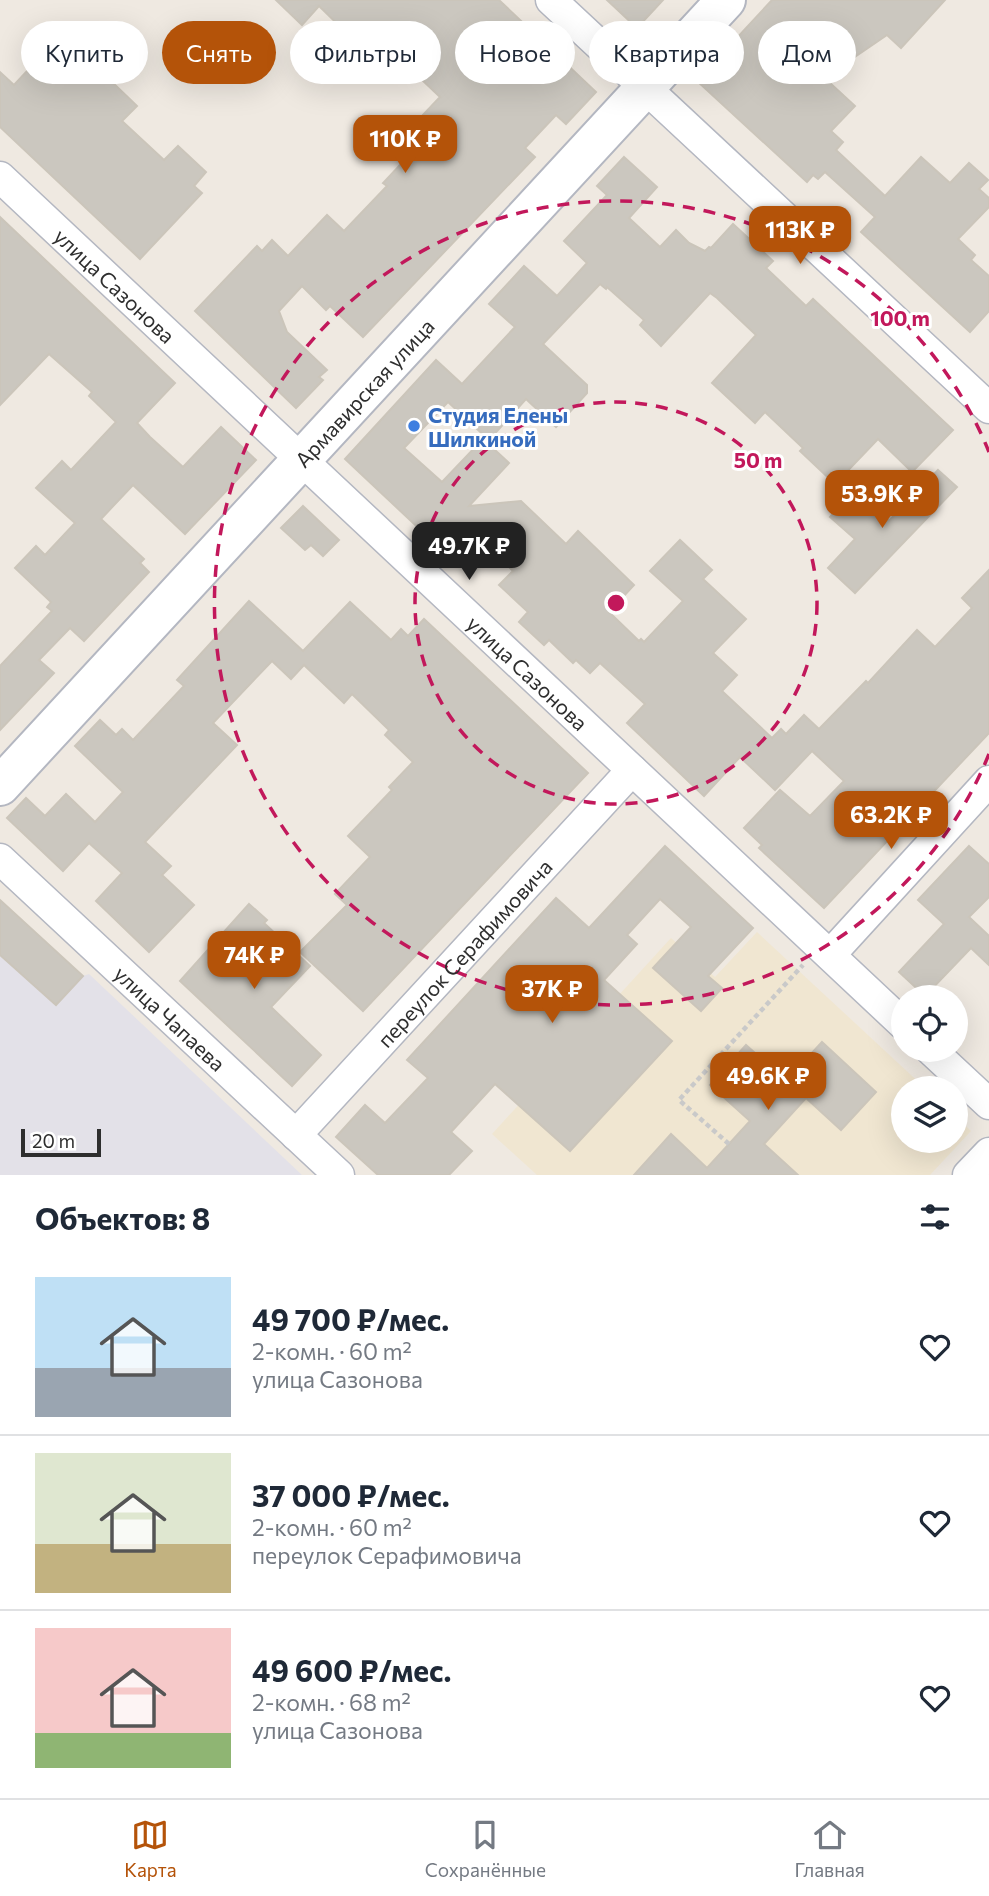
<!DOCTYPE html>
<html lang="ru">
<head>
<meta charset="utf-8">
<style>
	:root { --surface:#fff; --page:#f2f2f3; --text:#1f2937; --muted:#747a83; --line:#e0e1e3; --accent:#b45309 }
	body { margin:0; font-family:Commissioner,sans-serif; background:var(--page); color:var(--text); height:100vh; display:flex; flex-direction:column; font-size:26px; white-space:nowrap }
	* { box-sizing:border-box; margin:0 }
	p { font-size:23px; color:var(--muted) }
	.icon { flex:none; width:38px; height:38px; fill:none; stroke:currentColor; stroke-width:2; stroke-linecap:round; stroke-linejoin:round }
	.map { position:relative; height:1175px; overflow:hidden }
	.side { display:flex; flex-direction:column; background:var(--surface); flex:1 }
	.side>* { flex:none }
	.guide { position:absolute; left:21px; top:21px; width:948px; height:63px; display:flex; gap:14px }
	.buttons { position:absolute; left:891px; top:985px; display:grid; gap:14px }
	.buttons a { display:grid; place-items:center; width:77px; height:77px; border-radius:50%; background:var(--surface); box-shadow:0 7px 28px #0002; font-size:35px }
	.scale { position:absolute; left:21px; bottom:18px; width:80px; box-sizing:border-box; padding-left:7px; border:4px solid #2e2e2e; border-top:0; font-size:19px; line-height:24px; white-space:nowrap; color:#2e2e2e; -webkit-text-stroke:5px #fff; paint-order:stroke }
	.price { position:absolute; translate:-50% -60px; padding:0 16px; border-radius:14px; background:var(--accent); color:#fff; font-size:23px; line-height:46px; filter:drop-shadow(0 2px 4px #0008) }
	.price::after { content:''; position:absolute; left:50%; top:42px; width:21px; height:16px; margin-left:-10px; background:inherit; clip-path:polygon(0 0,100% 0,50% 100%) }
	.price.selected { background:#222; color:#fff }
	ul { padding:0; list-style:none }
	li { display:flex; align-items:center; gap:21px; height:175px; padding:0 35px }
	li+li { border-top:2px solid var(--line) }
	li span { display:grid; place-items:center; flex:none; width:196px; height:140px; border-radius:0px; color:#555 }
	li>.icon { margin-inline-start:auto }
	span .icon { width:84px; height:84px; fill:#fffc; stroke-width:1 }
	li b { font-size:30px }
	h2 { display:flex; justify-content:space-between; align-items:center; height:84px; padding:0 35px; font-size:30px }
	.chip { padding:0 24px; border-radius:32px; background:var(--surface); box-shadow:0 7px 28px #0002; font-size:24px; line-height:63px }
	.chip.selected { background:var(--accent); color:#fff }
	.menu { display:flex; justify-content:space-around; align-items:center; height:98px; border-top:2px solid var(--line); background:var(--surface); font-size:19px; color:var(--muted) }
	.menu a { display:grid; justify-items:center; gap:4px }
	.menu .selected { color:var(--accent) }
	.map>svg:first-child { display:block }
</style>
</head>
<body>
<div class="map">
<svg width="989" height="1175" viewBox="0 0 989 1175">
	<rect width="100%" height="100%" fill="#efe9e1"/>
	<polygon fill="#e3e1e8" points="0,900 83,976 89,974 302,1175 0,1175"/>
	<polygon fill="#f0e6d1" points="757,932 925,1088 903,1088 903,1141 956,1141 956,1117 971,1131 930,1175 537,1175 492,1134 671,938 715,977"/>
	<g fill="#cbc7bf" stroke="#cbc5ba" stroke-width="2">
		<polygon points="276,0 499,0 596,92 566,124 556,115 525,148 535,157 363,337 330,306 326,310 302,286 279,311 287,332 327,370 319,377 323,380 296,408 195,311 257,246 262,251 272,240 288,256 327,215 344,231 387,186 383,183 416,148 403,136 440,97 399,58 396,61 363,30 354,40 319,6 302,25"/>
		<polygon points="607,0 663,0 637,28"/>
		<polygon points="772,0 945,0 901,48 887,35 827,76 832,81 830,83 855,106 831,131 843,142 836,150 885,196 921,157 950,183 969,163 988,180 979,189 989,198 989,207 958,239 975,255 971,260 989,276 989,311 970,332 861,232 875,217 825,172 818,179 813,175 807,182 697,81"/>
		<polygon points="57,39 82,62 100,42 125,67 111,81 137,106 122,121 164,160 178,146 206,172 194,186 202,193 140,259 0,127 0,72 14,85"/>
		<polygon points="624,157 657,187 629,218 660,247 676,230 689,243 705,251 709,247 711,248 733,224 773,261 766,268 806,306 813,299 953,430 912,472 878,439 835,484 800,451 803,448 765,412 755,423 712,383 756,335 717,298 710,293 661,346 640,325 644,320 607,287 606,289 600,284 543,344 587,385 587,393 556,427 526,399 489,440 448,402 404,448 442,482 483,439 509,463 469,506 521,501 566,544 578,531 634,585 609,612 639,641 641,639 644,642 683,601 650,571 680,540 712,570 703,579 746,619 713,653 737,675 722,691 772,738 781,729 786,734 804,715 819,729 866,681 868,683 917,630 935,647 972,608 962,598 989,570 989,733 824,908 759,848 762,845 744,828 780,790 810,816 844,781 827,765 812,751 775,790 740,757 704,796 627,723 645,704 600,663 590,673 576,660 573,663 549,640 544,645 519,622 528,612 499,585 513,571 496,554 466,527 443,551 345,459 436,360 462,384 515,327 489,304 524,266 557,296 587,263 564,241 607,195 597,186"/>
		<polygon points="0,217 175,383 137,423 150,437 183,467 221,427 256,460 185,534 133,485 101,519 144,559 140,563 149,572 84,641 70,628 39,660 54,673 0,730 0,666 52,611 47,607 51,602 15,568 36,546 45,555 75,523 36,488 62,461 71,470 116,422 89,396 92,392 49,354 0,405"/>
		<polygon points="938,470 957,487 855,593 828,568 855,539 830,517 856,490 889,521"/>
		<polygon points="303,506 339,540 323,556 311,545 305,550 281,528"/>
		<polygon points="249,601 303,651 350,602 391,640 401,629 408,636 424,619 588,773 363,1011 300,952 347,905 335,894 370,857 348,836 392,790 389,787 413,762 385,735 389,730 352,694 344,703 304,665 291,679 272,661 213,723 237,745 145,842 171,866 162,875 194,905 149,952 96,901 122,873 89,843 63,871 7,818 26,798 45,816 66,794 95,822 123,792 75,746 100,720 116,735 122,729 133,740 184,686 177,680"/>
		<polygon points="665,846 753,928 708,976 722,988 701,1011 653,968 691,927 660,899 627,935 637,944 604,980 672,1041 570,1151 495,1084 451,1132 472,1151 449,1175 378,1175 336,1137 365,1105 385,1123 428,1078 407,1060 556,898 589,928"/>
		<polygon points="969,846 989,864 989,897 969,917 989,936 989,965 971,948 925,996 899,972 944,924 918,900"/>
		<polygon points="0,900 83,976 56,1005 0,955"/>
		<polygon points="249,904 267,920 264,923 310,966 271,1007 321,1055 292,1086 180,981"/>
		<polygon points="822,1042 876,1092 841,1130 806,1098 764,1144 798,1175 634,1175 671,1134 707,1168 750,1121 710,1085 746,1045 786,1081"/>
	</g>
	<g fill="none" stroke-linecap="round" stroke-linejoin="round">
		<g stroke="#b4b7c1" stroke-width="33">
			<g id="minor">
				<polyline points="551,0 989,408"/>
				<path id="s1" d="M0 177 903 1024"/>
				<path id="s2" d="M0 859 339 1175"/>
				<polyline points="830,955 989,781"/>
				<polyline points="931,1050 989,1104"/>
				<path id="s3" d="M296 1135 632 770"/>
				<polyline points="968,1175 989,1153"/>
			</g>
		</g>
		<g stroke="#b4b7c1" stroke-width="42">
			<g id="tertiary">
				<path id="s4" d="M0 786 726 0"/>
			</g>
		</g>
		<polyline stroke="#c9c9c9" stroke-width="4.5" stroke-dasharray="5 3.5" stroke-linecap="butt" points="729,1144 679,1100 803,965"/>
		<use href="#minor" stroke="#fff" stroke-width="30"/>
		<use href="#tertiary" stroke="#fff" stroke-width="38"/>
	</g>
	<g fill="none" stroke="#c2185b" stroke-width="3.5" stroke-dasharray="12 9">
		<circle cx="616" cy="603" r="201"/>
		<path d="M989 754A402 402 0 1 1 989 452"/>
	</g>
	<circle fill="#3f7fe0" stroke="#fff" stroke-width="2.5" cx="414" cy="426" r="7"/>
	<g text-anchor="middle" dominant-baseline="central" stroke-width="6" stroke-linejoin="round" paint-order="stroke">
		<g font-size="21" fill="#2e2e2e" stroke="#fff">
			<text stroke="none"><textPath href="#s1" startOffset="158">улица Сазонова</textPath></text>
			<text stroke="none"><textPath href="#s4" startOffset="536">Армавирская улица</textPath></text>
			<text stroke="none"><textPath href="#s1" startOffset="724">улица Сазонова</textPath></text>
			<text stroke="none"><textPath href="#s3" startOffset="248">переулок Серафимовича</textPath></text>
			<text stroke="none"><textPath href="#s2" startOffset="233">улица Чапаева</textPath></text>
		</g>
		<g font-size="21" font-weight="bold" fill="#366cbe" stroke="#fff" text-anchor="start">
			<text x="428" y="414">Студия Елены<tspan x="428" dy="24">Шилкиной</tspan></text>
		</g>
	</g>
	<circle cx="616" cy="603" r="10" fill="#c2185b" stroke="#fff" stroke-width="3.5"/>
	<g font-size="21" text-anchor="middle" font-weight="bold" fill="#c2185b" stroke="#fff" stroke-width="6" stroke-linejoin="round" paint-order="stroke">
		<text x="900" y="326">100 m</text>
		<text x="758" y="468">50 m</text>
	</g>
</svg>
<div class="buttons">
<a><svg class="icon" aria-label="locate" viewBox="0 0 24 24"><circle cx="12" cy="12" r="6"/><path d="M12 2v4M12 18v4M2 12h4M18 12h4"/></svg></a>
<a><svg class="icon" aria-label="layers" viewBox="0 0 24 24"><path d="M12 4l9 5-9 5-9-5zM3 14l9 5 9-5"/></svg></a>
</div>
<div class="scale">20 m</div>
<b class="price" style="left:405px;top:175px">110K ₽</b>
<b class="price" style="left:800px;top:266px">113K ₽</b>
<b class="price" style="left:882px;top:530px">53.9K ₽</b>
<b class="price selected" style="left:469px;top:582px">49.7K ₽</b>
<b class="price" style="left:891px;top:851px">63.2K ₽</b>
<b class="price" style="left:254px;top:991px">74K ₽</b>
<b class="price" style="left:552px;top:1025px">37K ₽</b>
<b class="price" style="left:768px;top:1112px">49.6K ₽</b>
<div class="guide">
<a class="chip">Купить</a>
<a class="chip selected">Снять</a>
<a class="chip">Фильтры</a>
<a class="chip">Новое</a>
<a class="chip">Квартира</a>
<a class="chip">Дом</a>
</div>
</div>
<section class="side">
<h2>Объектов: 8<svg class="icon" aria-label="filters" viewBox="0 0 24 24"><path d="M4 7h16M4 17h16"/><circle cx="9" cy="7" r="2"/><circle cx="15" cy="17" r="2"/></svg></h2>
<ul>
<li><span style="background:linear-gradient(#bfe0f5 65%,#9aa5b1 0)"><svg class="icon" aria-label="home" viewBox="0 0 24 24"><path d="M3 11l9-7 9 7M6 9v11h12V9"/></svg></span><div><b>49 700 ₽/мес.</b><p>2-комн. · 60 m²</p><p>улица Сазонова</p></div><svg class="icon" aria-label="heart" viewBox="0 0 24 24"><path d="M12 20l-8-8c-3-5 5-10 8-4 3-6 11-1 8 4z"/></svg></li>
<li><span style="background:linear-gradient(#dfe7d0 65%,#c2b280 0)"><svg class="icon" aria-label="home" viewBox="0 0 24 24"><path d="M3 11l9-7 9 7M6 9v11h12V9"/></svg></span><div><b>37 000 ₽/мес.</b><p>2-комн. · 60 m²</p><p>переулок Серафимовича</p></div><svg class="icon" aria-label="heart" viewBox="0 0 24 24"><path d="M12 20l-8-8c-3-5 5-10 8-4 3-6 11-1 8 4z"/></svg></li>
<li><span style="background:linear-gradient(#f6c9c9 75%,#8fb573 0)"><svg class="icon" aria-label="home" viewBox="0 0 24 24"><path d="M3 11l9-7 9 7M6 9v11h12V9"/></svg></span><div><b>49 600 ₽/мес.</b><p>2-комн. · 68 m²</p><p>улица Сазонова</p></div><svg class="icon" aria-label="heart" viewBox="0 0 24 24"><path d="M12 20l-8-8c-3-5 5-10 8-4 3-6 11-1 8 4z"/></svg></li>
</ul>
</section>
<nav class="menu">
<a class="selected"><svg class="icon" aria-label="map" viewBox="0 0 24 24"><path d="M3 6l6-2 6 2 6-2v14l-6 2-6-2-6 2zM9 4v14M15 6v14"/></svg>Карта</a>
<a><svg class="icon" aria-label="saved" viewBox="0 0 24 24"><path d="M7 4h10v16l-5-4-5 4z"/></svg>Сохранённые</a>
<a><svg class="icon" aria-label="home" viewBox="0 0 24 24"><path d="M3 11l9-7 9 7M6 9v11h12V9"/></svg>Главная</a>
</nav>
</body>
</html>
